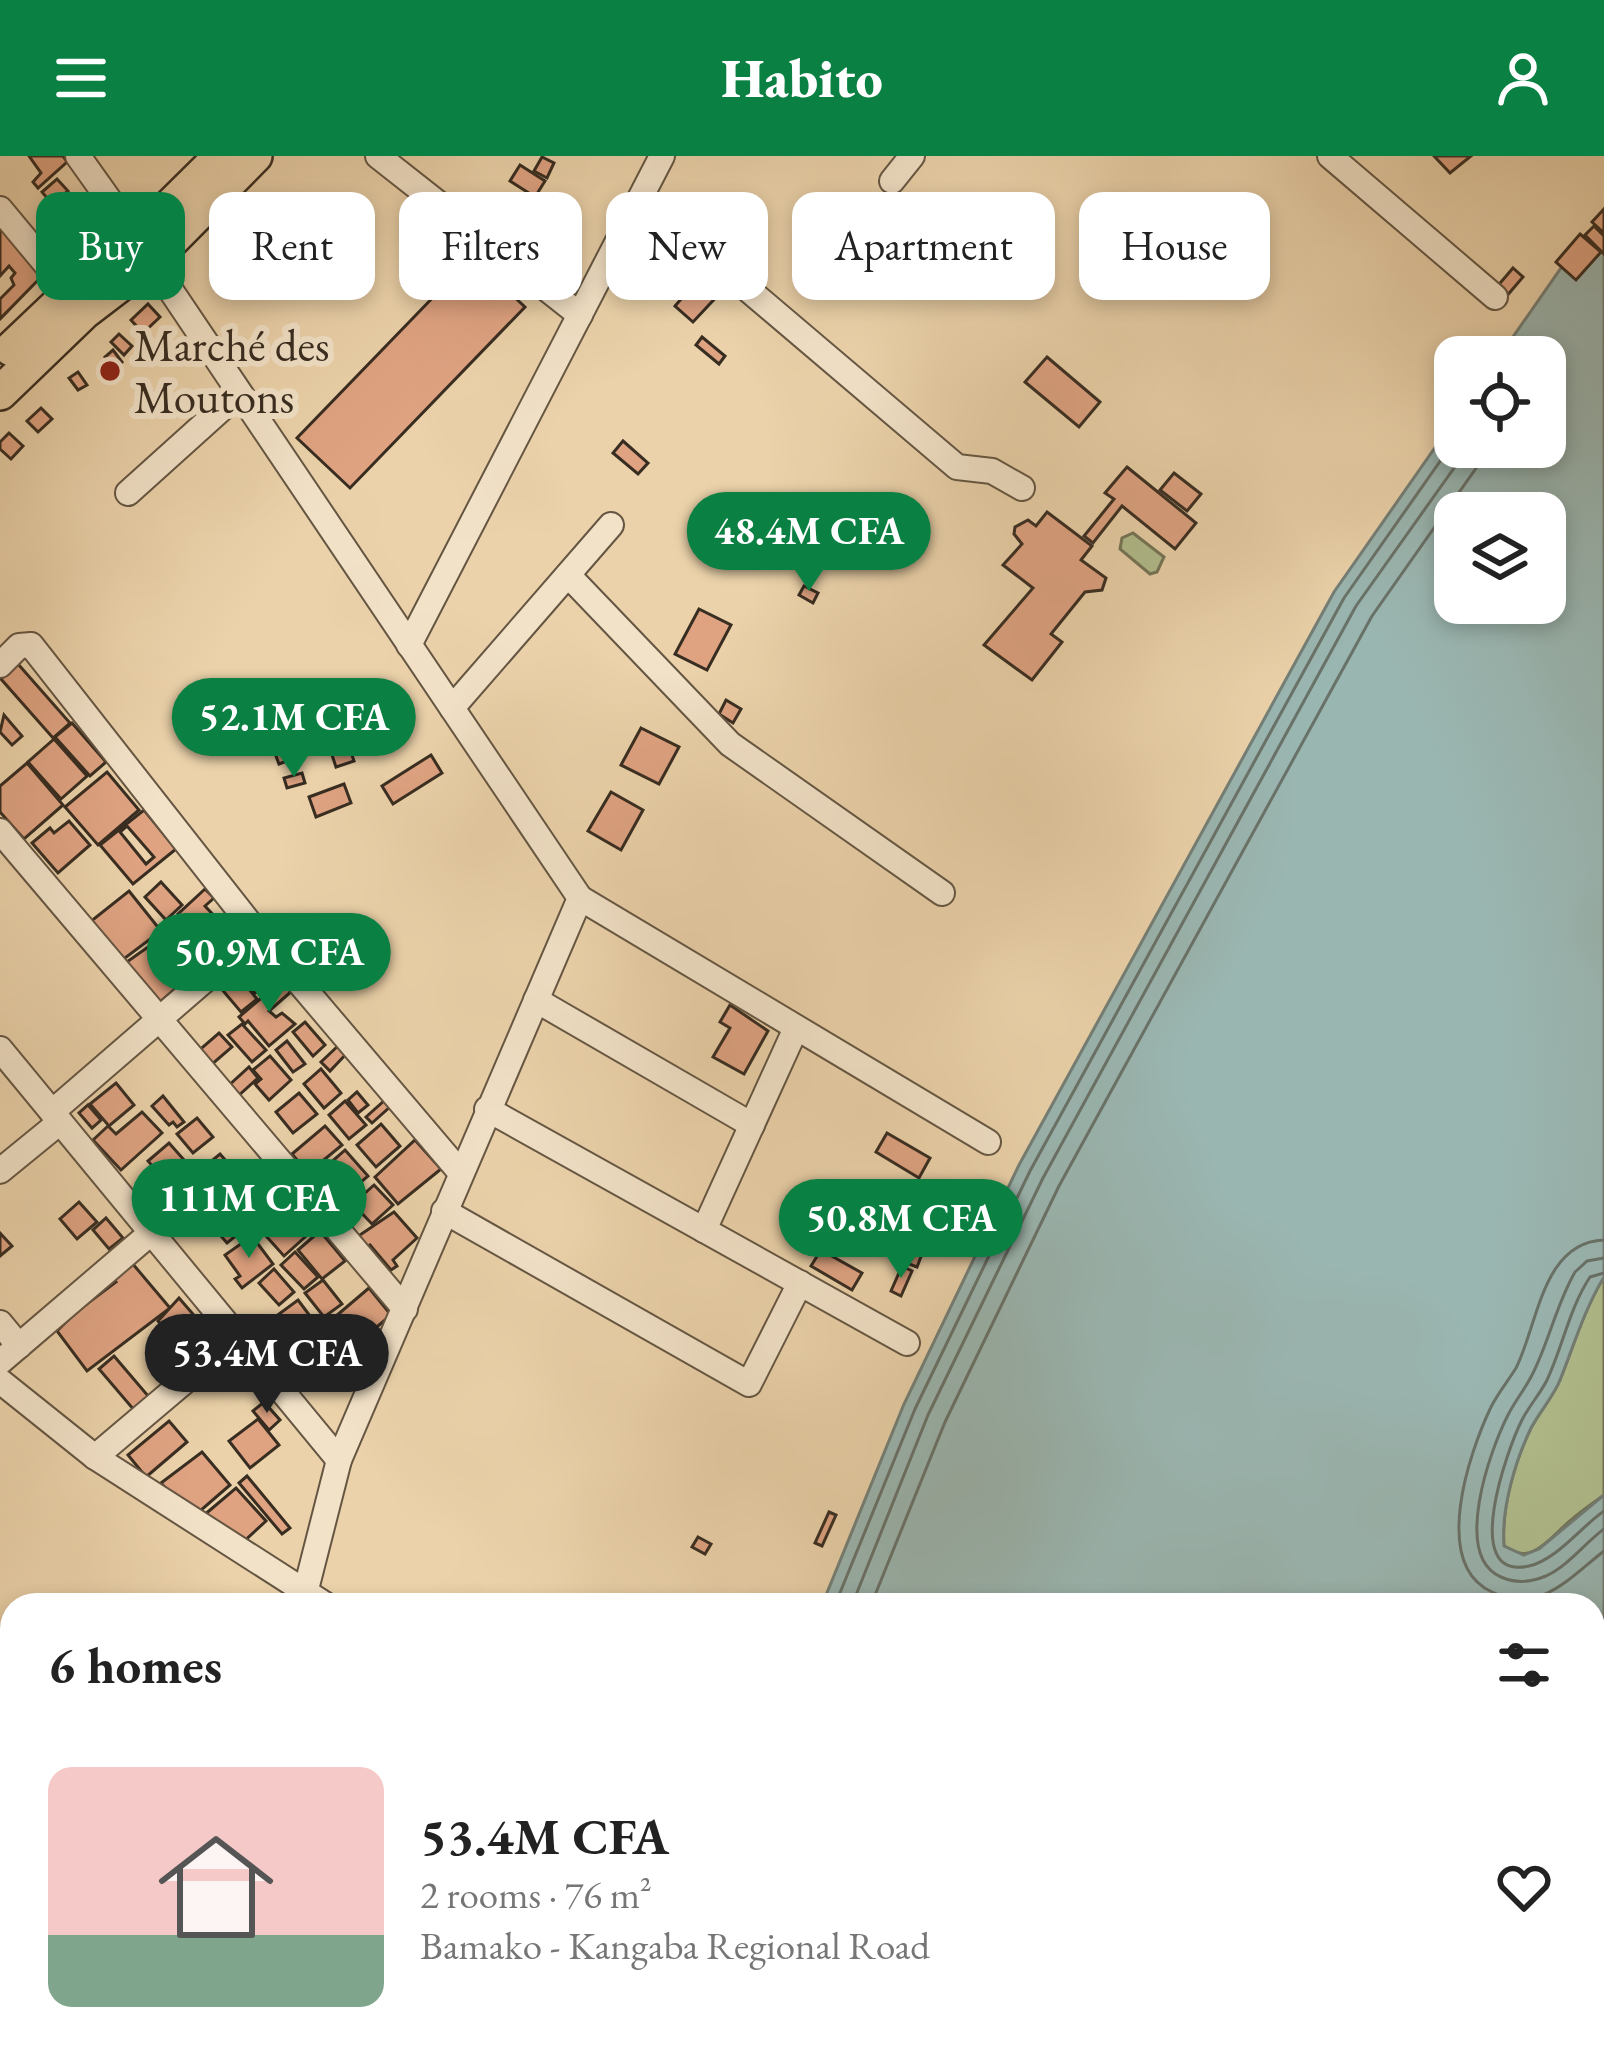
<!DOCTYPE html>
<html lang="en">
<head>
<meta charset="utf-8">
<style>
	:root { --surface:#fff; --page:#f6f6f6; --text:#222; --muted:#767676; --accent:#0b8043 }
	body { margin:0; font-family:"EB Garamond",serif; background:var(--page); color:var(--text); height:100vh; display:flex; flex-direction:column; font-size:45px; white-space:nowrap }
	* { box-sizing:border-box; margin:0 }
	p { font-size:39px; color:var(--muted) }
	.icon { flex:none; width:66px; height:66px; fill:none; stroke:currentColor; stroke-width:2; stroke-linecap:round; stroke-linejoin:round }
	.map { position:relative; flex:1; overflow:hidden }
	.drawer { position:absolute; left:0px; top:1437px; width:1605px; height:471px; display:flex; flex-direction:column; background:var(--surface); border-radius:36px 36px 0 0; box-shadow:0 6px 18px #0003 }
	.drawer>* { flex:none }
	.top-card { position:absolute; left:36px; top:36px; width:1533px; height:108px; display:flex; gap:24px }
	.fabs { position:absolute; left:1434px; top:180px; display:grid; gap:24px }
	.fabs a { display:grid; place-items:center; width:132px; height:132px; border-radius:24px; background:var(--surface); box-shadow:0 6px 18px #0003; font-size:60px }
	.price { position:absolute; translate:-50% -102px; padding:0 27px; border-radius:42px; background:var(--accent); color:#fff; font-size:39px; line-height:78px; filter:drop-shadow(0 3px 6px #0008) }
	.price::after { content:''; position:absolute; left:50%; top:72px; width:36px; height:27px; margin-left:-18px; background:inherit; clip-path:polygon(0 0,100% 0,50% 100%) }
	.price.active { background:#222; color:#fff }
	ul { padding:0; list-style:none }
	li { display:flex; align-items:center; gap:36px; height:300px; padding:0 48px }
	li span { display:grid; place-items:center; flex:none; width:336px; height:240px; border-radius:24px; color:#555 }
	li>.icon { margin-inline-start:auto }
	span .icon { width:144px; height:144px; fill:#fffc; stroke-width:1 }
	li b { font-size:51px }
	h2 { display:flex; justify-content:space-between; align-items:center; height:144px; padding:0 48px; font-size:51px }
	.tag { padding:0 42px; border-radius:24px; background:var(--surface); box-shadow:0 6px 18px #0003; font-size:42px; line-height:108px }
	.tag.active { background:var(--accent); color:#fff }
	header { display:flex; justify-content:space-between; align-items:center; height:156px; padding:0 48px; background:var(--accent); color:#fff; font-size:54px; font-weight:800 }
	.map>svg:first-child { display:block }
</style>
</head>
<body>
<header><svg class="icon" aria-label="menu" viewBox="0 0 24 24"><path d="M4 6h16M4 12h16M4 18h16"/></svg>Habito<svg class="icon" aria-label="person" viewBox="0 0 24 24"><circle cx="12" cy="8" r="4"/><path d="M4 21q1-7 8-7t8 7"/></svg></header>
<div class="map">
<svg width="1604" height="1906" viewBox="0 0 1604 1906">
	<rect width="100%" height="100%" fill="#ebd2aa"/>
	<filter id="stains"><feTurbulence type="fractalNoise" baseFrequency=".00167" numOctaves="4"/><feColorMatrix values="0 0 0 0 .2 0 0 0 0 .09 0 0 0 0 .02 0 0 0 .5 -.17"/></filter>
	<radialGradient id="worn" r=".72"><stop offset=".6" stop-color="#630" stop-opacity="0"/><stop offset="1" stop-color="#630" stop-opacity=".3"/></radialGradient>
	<g fill="#b1bd8d" stroke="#747557" stroke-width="3">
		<polygon points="1133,377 1164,401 1157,416 1150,418 1120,393 1122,382"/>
		<path d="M1604 1121V1339C1593 1347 1581 1355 1571 1364 1550 1381 1531 1412 1504 1390 1501 1353 1515 1305 1531 1272 1540 1255 1553 1241 1560 1224 1574 1189 1584 1153 1604 1121Z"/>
	</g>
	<path fill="#9ab6b1" stroke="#737f77" stroke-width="3" fill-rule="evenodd" d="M1604 66V1121C1584 1154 1574 1189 1560 1224 1553 1241 1540 1255 1531 1272 1515 1305 1501 1353 1504 1390L1524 1399 1539 1393 1604 1339V1906H472L483 1896H1593V1449H822L904 1248 1019 1009 1334 436 1455 263V291H1545V201H1499L1561 112ZM1455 357H1545V447H1455Z"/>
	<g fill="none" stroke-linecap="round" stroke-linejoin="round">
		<g stroke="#697269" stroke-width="3">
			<path d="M1604 1084C1542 1086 1538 1169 1516 1212 1508 1225 1498 1237 1491 1251 1469 1297 1431 1408 1492 1436 1540 1459 1569 1422 1604 1395"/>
			<path d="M1604 1102 1587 1105 1575 1116C1556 1149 1549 1186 1532 1219 1525 1233 1515 1245 1508 1259 1490 1294 1452 1400 1501 1421 1517 1428 1531 1426 1546 1420 1568 1410 1585 1387 1604 1373"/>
			<path d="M1604 1117 1590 1121C1569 1153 1563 1190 1547 1224 1540 1238 1529 1250 1522 1264 1508 1291 1459 1426 1529 1410 1556 1404 1581 1371 1604 1355"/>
			<polyline points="835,1449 915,1253 1030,1015 1344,442 1455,284"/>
			<polyline points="852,1449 928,1259 1043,1022 1356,450 1469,291"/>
			<polyline points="871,1449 945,1266 1059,1030 1372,460 1491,291"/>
		</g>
	</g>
	<g fill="#dfa382" stroke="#382d21" stroke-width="3" fill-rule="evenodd">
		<polygon points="29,0 63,0 67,6 38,32 33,26 41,17"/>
		<polygon points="1434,0 1471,0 1450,17"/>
		<polygon points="542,1 554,7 547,22 534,15"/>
		<polygon points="520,9 545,25 535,41 510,25"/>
		<polygon points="57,23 68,35 52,48 42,36"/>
		<polygon points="420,50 449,79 434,94 404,66"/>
		<polygon points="1604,53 1604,77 1592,66"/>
		<polygon points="1594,70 1604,80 1604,98 1585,79"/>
		<polygon points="5,71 44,118 0,163 0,143 14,129 11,122 15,117 9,110 0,120 0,75"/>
		<polygon points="1580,78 1601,96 1576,124 1556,106"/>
		<polygon points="472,101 525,151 350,332 297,282"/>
		<polygon points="1513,112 1523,121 1505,142 1495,133"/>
		<polygon points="702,119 721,136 693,166 675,150"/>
		<polygon points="148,148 160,161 143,177 131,164"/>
		<polygon points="119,178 132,190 124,199 111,186"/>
		<polygon points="702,181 725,200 719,208 696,189"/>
		<polygon points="113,194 122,206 114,213 105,201"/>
		<polygon points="1047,201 1100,246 1079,271 1025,226"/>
		<polygon points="78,216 87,229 78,234 69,222"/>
		<polygon points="141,223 152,235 145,242 133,230"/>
		<polygon points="41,252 52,263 38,276 27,265"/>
		<polygon points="9,277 23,290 11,303 0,293 0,286"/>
		<polygon points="623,285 648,307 638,318 613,297"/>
		<polygon points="1127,311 1196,367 1175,393 1122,350 1093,387 1084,380 1114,343 1105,337"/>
		<polygon points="1174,317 1201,338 1187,355 1160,334"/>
		<polygon points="1047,356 1092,390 1081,404 1106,422 1102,434 1085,436 1051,478 1062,486 1032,524 984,489 1033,432 1003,409 1022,388 1014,378 1015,371 1028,364 1036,370"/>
		<polygon points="804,430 818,437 813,447 799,439"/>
		<polygon points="699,453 731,469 707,514 675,498"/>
		<polygon points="18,508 70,567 53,582 1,523"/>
		<polygon points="264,528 271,542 259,549 252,535"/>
		<polygon points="726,544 741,553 733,567 719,558"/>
		<polygon points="4,559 22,580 12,589 0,576"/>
		<polygon points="72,567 106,606 90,620 55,581"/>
		<polygon points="341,569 345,581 330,587 325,574"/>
		<polygon points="641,572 679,591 659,628 621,609"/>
		<polygon points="287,581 295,602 279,608 271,587"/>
		<polygon points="54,583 87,620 61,643 28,606"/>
		<polygon points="347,584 354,605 336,611 329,590"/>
		<polygon points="431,599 442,617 393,648 382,630"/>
		<polygon points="27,607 63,649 24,683 0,656 0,630"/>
		<polygon points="107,616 139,654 98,689 65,651"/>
		<polygon points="302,617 305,627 287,632 284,622"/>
		<polygon points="344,628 351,647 316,661 309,641"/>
		<polygon points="611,636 643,654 621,694 588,675"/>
		<path d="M144 654 176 693 133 728 100 689ZM127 670 154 701 146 708 120 676Z"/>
		<polygon points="69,665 90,689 58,717 32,687 50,672 54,677"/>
		<polygon points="161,726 182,749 166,764 145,741"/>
		<polygon points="205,733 214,742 205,750 233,780 200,811 166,775 181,762 178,758"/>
		<polygon points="129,735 161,775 121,805 90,766"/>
		<polygon points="165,779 197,814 159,847 124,808"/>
		<polygon points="260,794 284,819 255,837 243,824 255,812 248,805"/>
		<polygon points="235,816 257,843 241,856 219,830"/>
		<polygon points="284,823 293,834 269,855 276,861 282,857 295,868 269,890 248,865 245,868 239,861"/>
		<polygon points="730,849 768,875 744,918 713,901 730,872 720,866"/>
		<polygon points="305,866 325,889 313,900 293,876"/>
		<polygon points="242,868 266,894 252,906 228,879"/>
		<polygon points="219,877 232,891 210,910 197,896"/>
		<polygon points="287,885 305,908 293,916 276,894"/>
		<polygon points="340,888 348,896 330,915 321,906"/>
		<polygon points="270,900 291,924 269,944 255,928 261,923 253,914"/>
		<polygon points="249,911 258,922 237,941 227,931"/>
		<polygon points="321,913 341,937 324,952 304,928"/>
		<polygon points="116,927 134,949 109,970 90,948"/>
		<polygon points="357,936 368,949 358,957 348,944"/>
		<polygon points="299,937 317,958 293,977 276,956"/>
		<polygon points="163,940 184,966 177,971 173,966 169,969 152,950"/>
		<polygon points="385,944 391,950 372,967 366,961"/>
		<polygon points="345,945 366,969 349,983 329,959"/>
		<polygon points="88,949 101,964 92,972 79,957"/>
		<polygon points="142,956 162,977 121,1014 93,984 108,970 116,978"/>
		<polygon points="197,962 213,981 193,997 177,978"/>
		<polygon points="381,968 400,990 376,1011 357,989"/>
		<polygon points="325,970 342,989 308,1017 292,998"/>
		<polygon points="887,977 930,1002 919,1022 876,996"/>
		<polygon points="415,984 441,1013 398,1048 375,1021"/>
		<polygon points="169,987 185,1005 164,1023 148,1005"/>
		<polygon points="345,994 368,1020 354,1032 329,1008"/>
		<polygon points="220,998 240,1021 223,1035 203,1012"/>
		<polygon points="326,1008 335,1019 322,1028 314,1018"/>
		<polygon points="195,1019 215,1045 197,1059 177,1033"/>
		<polygon points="345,1023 357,1037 334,1057 322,1043"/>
		<polygon points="374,1029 393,1049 372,1068 353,1048"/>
		<polygon points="256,1032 271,1051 248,1068 238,1054 233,1057 224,1046 234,1038 239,1045"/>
		<polygon points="934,1032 950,1039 940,1063 925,1057"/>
		<polygon points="846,1039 859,1046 847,1068 834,1061"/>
		<polygon points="288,1044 314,1073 284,1100 258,1071"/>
		<polygon points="79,1046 97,1066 77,1083 60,1063"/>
		<polygon points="223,1051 243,1074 227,1087 207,1064"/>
		<polygon points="909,1054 935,1064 917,1111 891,1101"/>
		<polygon points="394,1056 417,1082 393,1104 397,1110 391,1114 370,1089 360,1095 351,1085"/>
		<polygon points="106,1062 123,1082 109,1093 93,1074"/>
		<polygon points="320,1075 345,1105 322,1123 298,1094"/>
		<polygon points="0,1077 12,1090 0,1100"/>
		<polygon points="252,1080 273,1108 242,1132 235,1123 240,1120 225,1099"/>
		<polygon points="821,1094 862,1117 852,1134 811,1110"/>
		<polygon points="295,1096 318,1121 304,1133 281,1109"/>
		<polygon points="132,1107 170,1152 87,1215 57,1175 76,1156 116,1126 113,1122"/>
		<polygon points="902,1110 912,1115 901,1140 891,1135"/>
		<polygon points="274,1113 294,1136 279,1149 259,1127"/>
		<polygon points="323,1124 342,1148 324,1161 305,1137"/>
		<polygon points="369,1132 391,1159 352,1192 329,1166"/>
		<polygon points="179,1142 218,1187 194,1207 158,1165"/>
		<polygon points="298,1144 316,1168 298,1182 279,1158"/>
		<polygon points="114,1200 149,1241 134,1254 99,1213"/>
		<polygon points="264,1246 280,1264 269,1274 253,1255"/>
		<polygon points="258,1263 279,1289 250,1312 229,1285"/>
		<polygon points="169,1265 187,1286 146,1321 128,1299"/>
		<polygon points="202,1296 230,1329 192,1362 161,1327"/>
		<polygon points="247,1320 290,1372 282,1378 239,1327"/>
		<polygon points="236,1332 266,1365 241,1388 203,1360"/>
		<polygon points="829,1356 836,1359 822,1390 815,1387"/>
		<polygon points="698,1381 711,1388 705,1398 692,1391"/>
		<polygon points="0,1809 12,1815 12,1894 0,1888"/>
		<polygon points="17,1896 51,1896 47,1906"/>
		<polygon points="152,1896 173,1896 170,1906 150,1906"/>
	</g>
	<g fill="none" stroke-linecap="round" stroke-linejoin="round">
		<g stroke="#655643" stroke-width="28">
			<g id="minor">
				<polyline points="78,0 137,83"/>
				<polyline points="378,0 580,159"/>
				<polyline points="1330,0 1495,141"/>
				<polyline points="892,25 912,0"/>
				<polyline points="0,53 70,137"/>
				<polyline points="632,58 671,90 731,119 957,311 992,315 1022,332"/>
				<polyline points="151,105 580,742 339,1304 302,1449"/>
				<polyline points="128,337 239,237"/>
				<polyline points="568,419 730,588 942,737"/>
				<polyline points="409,489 662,0"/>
				<polyline points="0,509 19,490 31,489 258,778 460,1016"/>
				<polyline points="452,552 611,369"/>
				<polyline points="0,675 405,1153"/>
				<polyline points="580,742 988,986"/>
				<polyline points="536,844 752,969"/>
				<polyline points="0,893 339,1304"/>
				<polyline points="487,953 907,1187"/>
				<polyline points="52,956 258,778"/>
				<polyline points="0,1015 60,966"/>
				<polyline points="444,1055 749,1228 800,1127"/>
				<polyline points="704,1074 796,872"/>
				<polyline points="0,1167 19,1190"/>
				<polyline points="0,1206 152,1076"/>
				<polyline points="0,1225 95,1301 326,1449"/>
				<polyline points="95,1301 238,1180"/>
				<polyline points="204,1906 206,1896"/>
			</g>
		</g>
		<g stroke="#382d21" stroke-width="38">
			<g id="highway">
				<polyline points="11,193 70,137 137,83 221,0"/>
				<polyline points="0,237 83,157 151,105 255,0"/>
			</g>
		</g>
		<use href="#minor" stroke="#f2e2c8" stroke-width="24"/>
		<use href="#highway" stroke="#ebd2aa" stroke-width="33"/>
	</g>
	<circle fill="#8f2418" stroke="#f2e2c8" stroke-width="4.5" cx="110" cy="215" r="12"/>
	<g text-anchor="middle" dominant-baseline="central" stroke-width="12" stroke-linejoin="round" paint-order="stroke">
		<g font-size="45" fill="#382d21" stroke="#f2e2c8" text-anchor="start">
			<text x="134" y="189">Marché des<tspan x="134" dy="52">Moutons</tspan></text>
		</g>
	</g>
	<rect width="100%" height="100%" filter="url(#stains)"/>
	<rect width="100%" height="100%" fill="url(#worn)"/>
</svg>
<div class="fabs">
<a><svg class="icon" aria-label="locate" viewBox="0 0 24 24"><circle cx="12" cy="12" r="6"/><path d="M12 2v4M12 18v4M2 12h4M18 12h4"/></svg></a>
<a><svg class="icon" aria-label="layers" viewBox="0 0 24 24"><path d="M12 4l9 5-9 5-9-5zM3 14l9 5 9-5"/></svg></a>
</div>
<b class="price" style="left:809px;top:438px">48.4M CFA</b>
<b class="price" style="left:294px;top:624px">52.1M CFA</b>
<b class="price" style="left:269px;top:859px">50.9M CFA</b>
<b class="price" style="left:249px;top:1105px">111M CFA</b>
<b class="price" style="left:901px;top:1125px">50.8M CFA</b>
<b class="price active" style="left:267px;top:1260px">53.4M CFA</b>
<div class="top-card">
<a class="tag active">Buy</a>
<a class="tag">Rent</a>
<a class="tag">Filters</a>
<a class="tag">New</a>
<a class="tag">Apartment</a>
<a class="tag">House</a>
</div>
<section class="drawer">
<h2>6 homes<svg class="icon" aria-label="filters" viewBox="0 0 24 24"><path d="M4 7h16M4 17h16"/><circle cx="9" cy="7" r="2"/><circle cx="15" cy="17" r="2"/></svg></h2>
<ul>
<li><span style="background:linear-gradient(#f6c9c9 70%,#7fa58c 0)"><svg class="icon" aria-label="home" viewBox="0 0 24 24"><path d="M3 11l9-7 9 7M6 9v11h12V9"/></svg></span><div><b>53.4M CFA</b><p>2 rooms · 76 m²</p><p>Bamako - Kangaba Regional Road</p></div><svg class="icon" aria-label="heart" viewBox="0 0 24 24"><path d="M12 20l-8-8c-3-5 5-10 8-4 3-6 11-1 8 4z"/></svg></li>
</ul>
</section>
</div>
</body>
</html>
